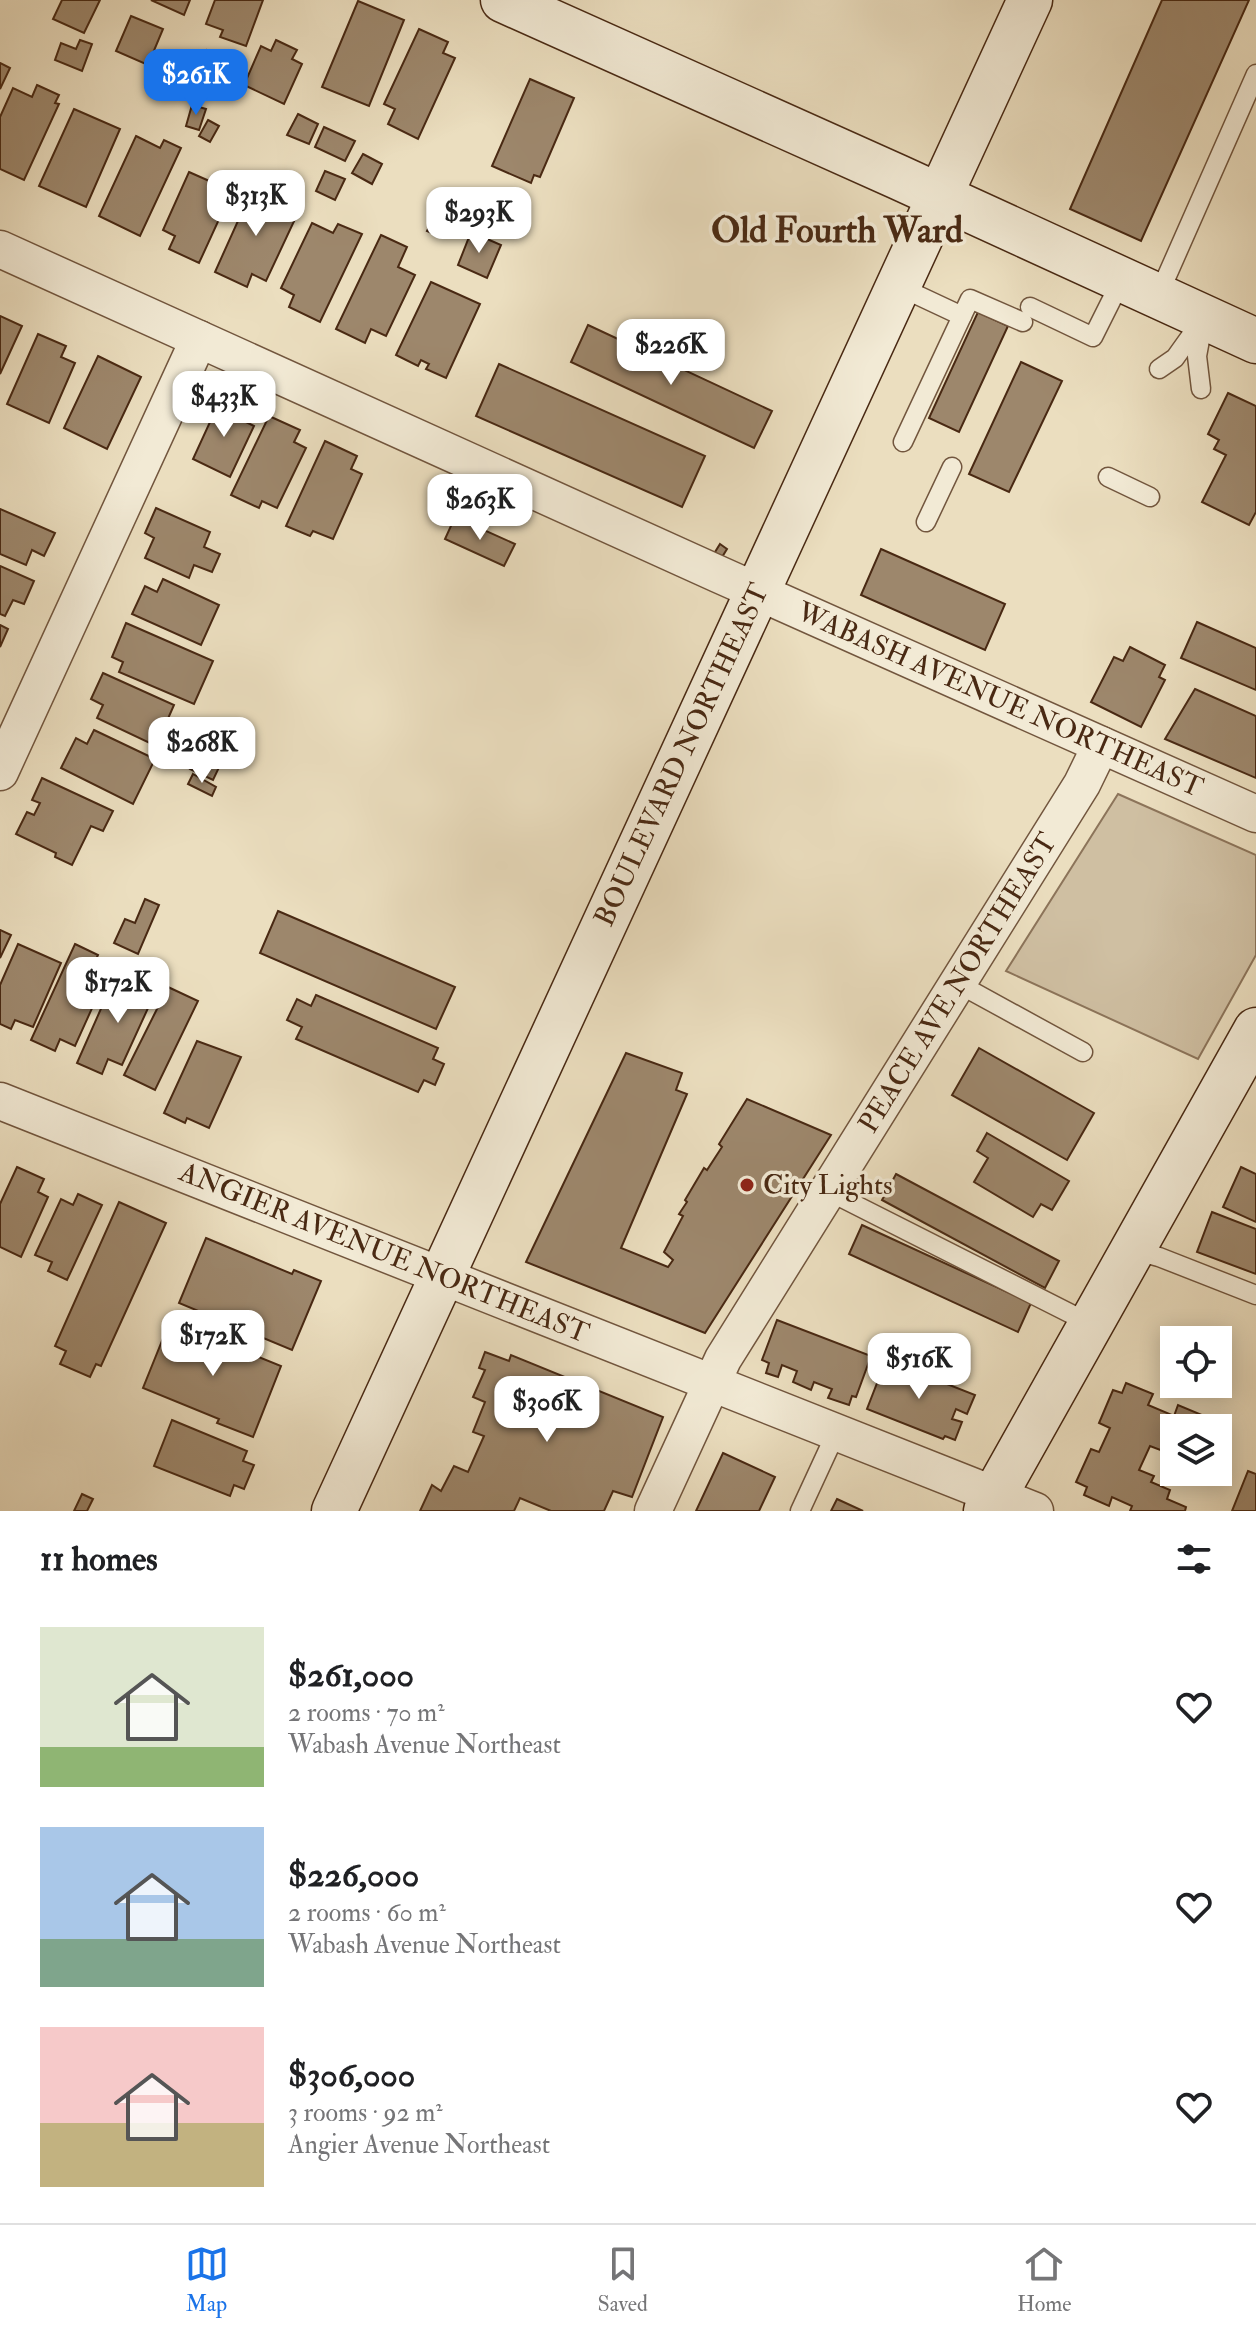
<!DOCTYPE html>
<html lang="en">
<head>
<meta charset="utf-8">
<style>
	:root { --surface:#fff; --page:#f6f6f6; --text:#202124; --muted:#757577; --line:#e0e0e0; --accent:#1a73e8 }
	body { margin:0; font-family:"IM FELL Double Pica",serif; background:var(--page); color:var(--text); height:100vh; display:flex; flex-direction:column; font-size:30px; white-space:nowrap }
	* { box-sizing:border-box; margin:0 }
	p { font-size:26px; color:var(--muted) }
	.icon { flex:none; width:44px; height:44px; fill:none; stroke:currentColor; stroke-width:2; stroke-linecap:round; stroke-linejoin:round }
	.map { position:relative; height:1511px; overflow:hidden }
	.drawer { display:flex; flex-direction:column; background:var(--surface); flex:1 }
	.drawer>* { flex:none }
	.controls { position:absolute; left:1160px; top:1326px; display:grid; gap:16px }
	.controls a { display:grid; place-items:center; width:72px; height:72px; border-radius:0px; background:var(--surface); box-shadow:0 4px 20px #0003; font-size:40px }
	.price { position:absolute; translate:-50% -68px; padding:0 18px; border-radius:16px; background:#fff; color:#222; font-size:26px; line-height:52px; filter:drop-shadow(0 2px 4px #0008) }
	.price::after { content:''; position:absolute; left:50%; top:48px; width:24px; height:18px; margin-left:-12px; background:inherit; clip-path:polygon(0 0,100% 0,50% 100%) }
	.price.current { background:var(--accent); color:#fff }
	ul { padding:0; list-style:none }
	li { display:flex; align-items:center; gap:24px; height:200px; padding:0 40px }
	li span { display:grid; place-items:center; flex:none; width:224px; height:160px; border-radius:0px; color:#555 }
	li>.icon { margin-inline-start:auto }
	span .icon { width:96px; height:96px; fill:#fffc; stroke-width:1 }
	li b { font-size:34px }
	h2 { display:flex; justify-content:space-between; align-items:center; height:96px; padding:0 40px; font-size:34px }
	.tabs { display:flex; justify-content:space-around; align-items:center; height:112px; border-top:2px solid var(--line); background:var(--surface); font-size:22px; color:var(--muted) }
	.tabs a { display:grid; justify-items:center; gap:4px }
	.tabs .current { color:var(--accent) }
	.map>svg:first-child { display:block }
</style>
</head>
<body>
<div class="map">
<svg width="1256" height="1511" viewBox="0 0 1256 1511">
	<rect width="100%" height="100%" fill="#ebdebf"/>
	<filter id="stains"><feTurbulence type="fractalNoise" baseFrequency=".0025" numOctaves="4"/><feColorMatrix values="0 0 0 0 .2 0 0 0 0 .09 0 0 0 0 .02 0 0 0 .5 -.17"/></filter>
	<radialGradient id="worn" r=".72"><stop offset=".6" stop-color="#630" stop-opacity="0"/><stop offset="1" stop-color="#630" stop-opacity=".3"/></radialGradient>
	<polygon fill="#cfbfa2" stroke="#8c745a" stroke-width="2" points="1118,794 1256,855 1256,955 1198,1059 1006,971"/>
	<g fill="#9d876c" stroke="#492913" stroke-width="2">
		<polygon points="62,0 100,0 84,33 53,19"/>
		<polygon points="151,0 190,0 184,15"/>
		<polygon points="215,0 263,0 246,46 220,37 223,30 206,24"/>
		<polygon points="1162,0 1249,0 1141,241 1070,209"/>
		<polygon points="358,1 404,20 369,106 322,87"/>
		<polygon points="131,16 163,29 148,65 116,51"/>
		<polygon points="419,29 448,42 443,53 455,58 418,139 388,124 395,109 384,104"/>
		<polygon points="80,40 92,44 82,71 55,60 61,43 76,49"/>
		<polygon points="276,40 297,50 292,59 302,64 284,104 244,85 261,46 271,51"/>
		<polygon points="207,50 237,63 221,97 192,84"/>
		<polygon points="0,63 10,68 0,89"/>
		<polygon points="530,79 574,98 540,177 534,175 531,183 492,166"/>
		<polygon points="37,85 59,95 55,103 59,104 24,180 0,169 0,117 13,88 32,97"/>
		<polygon points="192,105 206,109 199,130 186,126"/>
		<polygon points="74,109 120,129 86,207 39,186"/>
		<polygon points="298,114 318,124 309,144 287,135"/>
		<polygon points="208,120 219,126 210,142 199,136"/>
		<polygon points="324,127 355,141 345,161 315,147"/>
		<polygon points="136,136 160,148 164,140 181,148 140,236 99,216"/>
		<polygon points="363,154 382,164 372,184 352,173"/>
		<polygon points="325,171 345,179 335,200 316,191"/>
		<polygon points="189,172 232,191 199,263 169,249 175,236 163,230"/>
		<polygon points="255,183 280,195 275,207 296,217 266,281 252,274 247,287 215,272"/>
		<polygon points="435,215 448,221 441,237 427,231"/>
		<polygon points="312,223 333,233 338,224 362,234 320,322 289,307 294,295 281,288"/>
		<polygon points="471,232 501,245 487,278 458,265"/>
		<polygon points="381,235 407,247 398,267 415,275 386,336 371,329 365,343 336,329"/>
		<polygon points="431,282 480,304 446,378 426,369 429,364 421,360 418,366 396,355"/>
		<polygon points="978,312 1008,326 959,432 929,418"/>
		<polygon points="0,316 22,326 0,374"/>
		<polygon points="588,325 772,411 754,448 571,362"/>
		<polygon points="38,334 66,346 61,357 75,363 49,423 7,404"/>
		<polygon points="98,356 141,377 107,449 64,428"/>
		<polygon points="1021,362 1062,381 1009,492 969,474"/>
		<polygon points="499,364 705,456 682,507 476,416"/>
		<polygon points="1228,393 1256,406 1256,512 1249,525 1202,502 1226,455 1214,449 1219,440 1208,434"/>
		<polygon points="221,398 245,409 240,419 254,426 230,477 193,459"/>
		<polygon points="269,416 300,430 294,442 306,448 277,508 262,501 259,508 231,495"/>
		<polygon points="325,441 357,456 351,469 362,474 333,539 313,531 310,536 286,526"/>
		<polygon points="156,508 210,532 204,547 220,554 212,572 194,565 189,578 145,558 154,538 145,533"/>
		<polygon points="0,509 55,533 44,556 32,550 26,565 0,554"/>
		<polygon points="455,517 515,544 504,566 445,539"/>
		<polygon points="720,544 727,549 714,570 707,565"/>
		<polygon points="881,549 1005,604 985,650 861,595"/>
		<polygon points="0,566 34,581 24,604 13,600 5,616 0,614"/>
		<polygon points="163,579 219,605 201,645 132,614 145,586 157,592"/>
		<polygon points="1197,622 1256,648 1256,690 1181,658"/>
		<polygon points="126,623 213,661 194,704 119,672 123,662 112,657"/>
		<polygon points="0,625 8,629 0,647"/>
		<polygon points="1130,647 1165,665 1159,677 1165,680 1141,727 1091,702 1114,657 1123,661"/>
		<polygon points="103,673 174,705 156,746 97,718 103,705 91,699"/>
		<polygon points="1195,689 1256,716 1256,778 1165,739"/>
		<polygon points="94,730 155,759 133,804 61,768 76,738 87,744"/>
		<polygon points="199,750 222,761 213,780 190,769"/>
		<polygon points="193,774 216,787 212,796 188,784"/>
		<polygon points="42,778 113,811 103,831 91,826 72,865 55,857 56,853 16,834 27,812 34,815 40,803 32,800"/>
		<polygon points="145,899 159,905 138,954 114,943 125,919 135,923"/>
		<polygon points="278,911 455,987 436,1029 260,953"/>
		<polygon points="0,930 11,935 0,958"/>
		<polygon points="18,944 61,963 33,1027 15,1020 11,1029 0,1024 0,985"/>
		<polygon points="75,944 98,955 87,979 102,986 75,1046 60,1039 55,1051 31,1040"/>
		<polygon points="136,974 159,984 122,1065 108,1059 102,1074 77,1063 111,986 128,993"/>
		<polygon points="168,987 198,1001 155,1090 124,1075"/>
		<polygon points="316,995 438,1048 433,1059 444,1064 435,1085 424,1080 418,1092 296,1039 302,1027 287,1020 297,999 311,1006"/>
		<polygon points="197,1041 241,1057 209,1128 187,1118 185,1123 164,1113"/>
		<polygon points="979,1048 1094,1113 1067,1160 952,1095"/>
		<polygon points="626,1053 682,1073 676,1090 687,1094 621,1248 668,1267 673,1260 664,1252 683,1216 679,1214 687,1202 685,1200 704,1168 707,1170 722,1147 719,1144 747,1099 831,1135 705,1333 526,1262"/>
		<polygon points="987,1133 1069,1181 1052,1210 1041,1204 1033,1217 974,1182 988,1158 977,1151"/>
		<polygon points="17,1167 44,1179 38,1192 48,1197 21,1257 0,1247 0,1204"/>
		<polygon points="1241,1167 1256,1174 1256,1222 1223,1207"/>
		<polygon points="896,1174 1059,1261 1045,1288 882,1200"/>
		<polygon points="78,1194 102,1205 67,1280 48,1271 52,1262 35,1255 61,1199 73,1205"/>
		<polygon points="119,1202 166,1223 101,1366 96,1364 90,1377 60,1364 66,1351 55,1346"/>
		<polygon points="1212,1212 1256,1229 1256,1274 1197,1252"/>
		<polygon points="862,1225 1031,1303 1018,1332 849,1254"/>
		<polygon points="206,1238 292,1274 294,1270 321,1281 292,1350 179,1303"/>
		<polygon points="777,1320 871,1356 856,1397 852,1396 849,1405 828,1398 832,1389 814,1382 811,1390 793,1382 797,1371 782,1365 778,1377 766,1373 769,1363 762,1360"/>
		<polygon points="170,1321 281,1366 253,1437 217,1423 219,1419 143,1388"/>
		<polygon points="485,1352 509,1361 511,1355 663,1417 632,1497 613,1491 604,1511 551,1511 520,1498 514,1511 420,1511 432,1485 441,1491 454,1466 468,1472 484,1436 473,1432 485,1402 473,1397 485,1370 479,1368"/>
		<polygon points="886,1360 975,1395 967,1414 956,1409 952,1419 962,1422 955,1440 945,1436 943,1439 867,1409"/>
		<polygon points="1126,1383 1153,1394 1148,1405 1174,1416 1178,1405 1221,1423 1218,1429 1174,1428 1174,1446 1166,1443 1163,1451 1150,1446 1139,1470 1154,1476 1151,1482 1170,1490 1167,1499 1186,1507 1185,1511 1130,1511 1132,1506 1112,1497 1109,1506 1084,1495 1087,1487 1076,1482 1091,1449 1099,1452 1110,1428 1099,1423 1113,1390 1122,1393"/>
		<polygon points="172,1420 247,1451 243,1461 254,1465 244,1489 234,1485 230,1496 154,1466"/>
		<polygon points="723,1453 775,1477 759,1511 696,1511"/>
		<polygon points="1248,1471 1256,1474 1256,1511 1232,1511"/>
		<polygon points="82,1494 93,1499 87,1511 74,1511"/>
		<polygon points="837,1499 863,1511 831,1511"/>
	</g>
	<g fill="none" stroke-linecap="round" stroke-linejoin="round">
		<g stroke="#72563e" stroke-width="21">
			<g id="lane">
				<polyline points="898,286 962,316"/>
				<polyline points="1158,296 1256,74"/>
				<polyline points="1030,307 1093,337 1122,279"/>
				<polyline points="1159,369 1175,358 1200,323"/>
				<polyline points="1201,389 1197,356 1204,318"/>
				<polyline points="903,442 970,299 1023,322"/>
				<polyline points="1108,477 1150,497"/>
				<polyline points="926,522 952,467"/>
				<polyline points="957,983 1083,1052"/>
				<polyline points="828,1191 1091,1324"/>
				<polyline points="1133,1250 1159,1257 1256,1295"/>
				<polyline points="800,1511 836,1433"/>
			</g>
		</g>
		<g stroke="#72563e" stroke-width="39">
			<g id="street">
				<polyline points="0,249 718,574 1256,814"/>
				<polyline points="0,772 199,339"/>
				<polyline points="0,1101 1035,1511"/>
				<polyline points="653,1511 723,1359 1082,784 1101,745"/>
			</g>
		</g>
		<g stroke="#492913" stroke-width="47">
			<g id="secondary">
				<polyline points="503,0 898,177 1256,341"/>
				<polyline points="334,1511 1030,0"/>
				<polyline points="986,1511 1256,1030"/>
			</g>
		</g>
		<use href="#lane" stroke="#f2ead5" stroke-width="18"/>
		<use href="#street" stroke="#f2ead5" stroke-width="36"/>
		<use href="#secondary" stroke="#f2ead5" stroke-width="44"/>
	</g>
	<circle fill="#8f2418" stroke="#f2ead5" stroke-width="3" cx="747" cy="1185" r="8"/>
	<g text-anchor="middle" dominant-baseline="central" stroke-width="7" stroke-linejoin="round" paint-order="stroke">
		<g font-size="28" fill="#492913" stroke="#f2ead5">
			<text transform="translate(1000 700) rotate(24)">WABASH AVENUE NORTHEAST</text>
			<text transform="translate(682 755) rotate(-65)">BOULEVARD NORTHEAST</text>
			<text transform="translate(958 983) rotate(-58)">PEACE AVE NORTHEAST</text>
			<text transform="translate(384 1253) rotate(22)">ANGIER AVENUE NORTHEAST</text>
		</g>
		<g font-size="28" fill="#492913" stroke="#f2ead5" text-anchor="start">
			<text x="763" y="1185">City Lights</text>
		</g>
		<g font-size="36" font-weight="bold" fill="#492913" stroke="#f2ead5">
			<text x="837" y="230">Old Fourth Ward</text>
		</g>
	</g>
	<rect width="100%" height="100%" filter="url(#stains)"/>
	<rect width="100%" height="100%" fill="url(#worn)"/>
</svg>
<div class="controls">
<a><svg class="icon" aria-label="locate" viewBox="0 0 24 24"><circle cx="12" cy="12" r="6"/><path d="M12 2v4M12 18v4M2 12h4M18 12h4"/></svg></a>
<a><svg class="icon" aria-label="layers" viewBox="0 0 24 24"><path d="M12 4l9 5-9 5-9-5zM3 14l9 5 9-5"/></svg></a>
</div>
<b class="price current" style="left:196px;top:117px">$261K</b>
<b class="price" style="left:256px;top:238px">$313K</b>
<b class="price" style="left:479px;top:255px">$293K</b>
<b class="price" style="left:671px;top:387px">$226K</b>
<b class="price" style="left:224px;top:439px">$433K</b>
<b class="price" style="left:480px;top:542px">$263K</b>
<b class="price" style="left:202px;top:785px">$268K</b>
<b class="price" style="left:118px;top:1025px">$172K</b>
<b class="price" style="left:213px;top:1378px">$172K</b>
<b class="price" style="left:919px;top:1401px">$516K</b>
<b class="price" style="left:547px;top:1444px">$306K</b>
</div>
<section class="drawer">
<h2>11 homes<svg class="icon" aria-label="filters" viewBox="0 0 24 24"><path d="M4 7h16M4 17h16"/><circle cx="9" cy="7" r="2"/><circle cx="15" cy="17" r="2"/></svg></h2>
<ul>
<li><span style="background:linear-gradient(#dfe7d0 75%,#8fb573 0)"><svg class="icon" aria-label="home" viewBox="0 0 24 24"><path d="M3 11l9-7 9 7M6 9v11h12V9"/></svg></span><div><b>$261,000</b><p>2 rooms · 70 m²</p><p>Wabash Avenue Northeast</p></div><svg class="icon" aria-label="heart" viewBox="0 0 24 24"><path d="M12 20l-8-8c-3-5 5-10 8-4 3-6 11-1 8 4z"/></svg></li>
<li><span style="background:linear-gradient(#a9c7e8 70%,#7fa58c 0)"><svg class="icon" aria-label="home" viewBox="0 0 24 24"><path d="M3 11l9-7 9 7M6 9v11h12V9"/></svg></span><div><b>$226,000</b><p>2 rooms · 60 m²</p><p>Wabash Avenue Northeast</p></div><svg class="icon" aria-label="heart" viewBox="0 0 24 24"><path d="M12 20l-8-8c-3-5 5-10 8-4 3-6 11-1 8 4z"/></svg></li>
<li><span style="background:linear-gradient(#f6c9c9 60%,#c2b280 0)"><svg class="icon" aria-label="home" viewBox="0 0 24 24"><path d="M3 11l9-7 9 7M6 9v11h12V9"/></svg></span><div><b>$306,000</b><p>3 rooms · 92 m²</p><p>Angier Avenue Northeast</p></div><svg class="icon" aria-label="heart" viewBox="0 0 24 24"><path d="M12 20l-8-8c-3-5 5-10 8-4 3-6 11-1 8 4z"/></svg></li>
</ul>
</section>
<nav class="tabs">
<a class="current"><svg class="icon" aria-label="map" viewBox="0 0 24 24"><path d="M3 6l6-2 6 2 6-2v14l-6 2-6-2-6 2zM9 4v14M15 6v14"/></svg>Map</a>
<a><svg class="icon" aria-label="saved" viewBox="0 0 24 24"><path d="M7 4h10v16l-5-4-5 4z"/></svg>Saved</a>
<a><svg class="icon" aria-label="home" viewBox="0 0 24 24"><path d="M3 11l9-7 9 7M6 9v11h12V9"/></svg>Home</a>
</nav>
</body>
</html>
